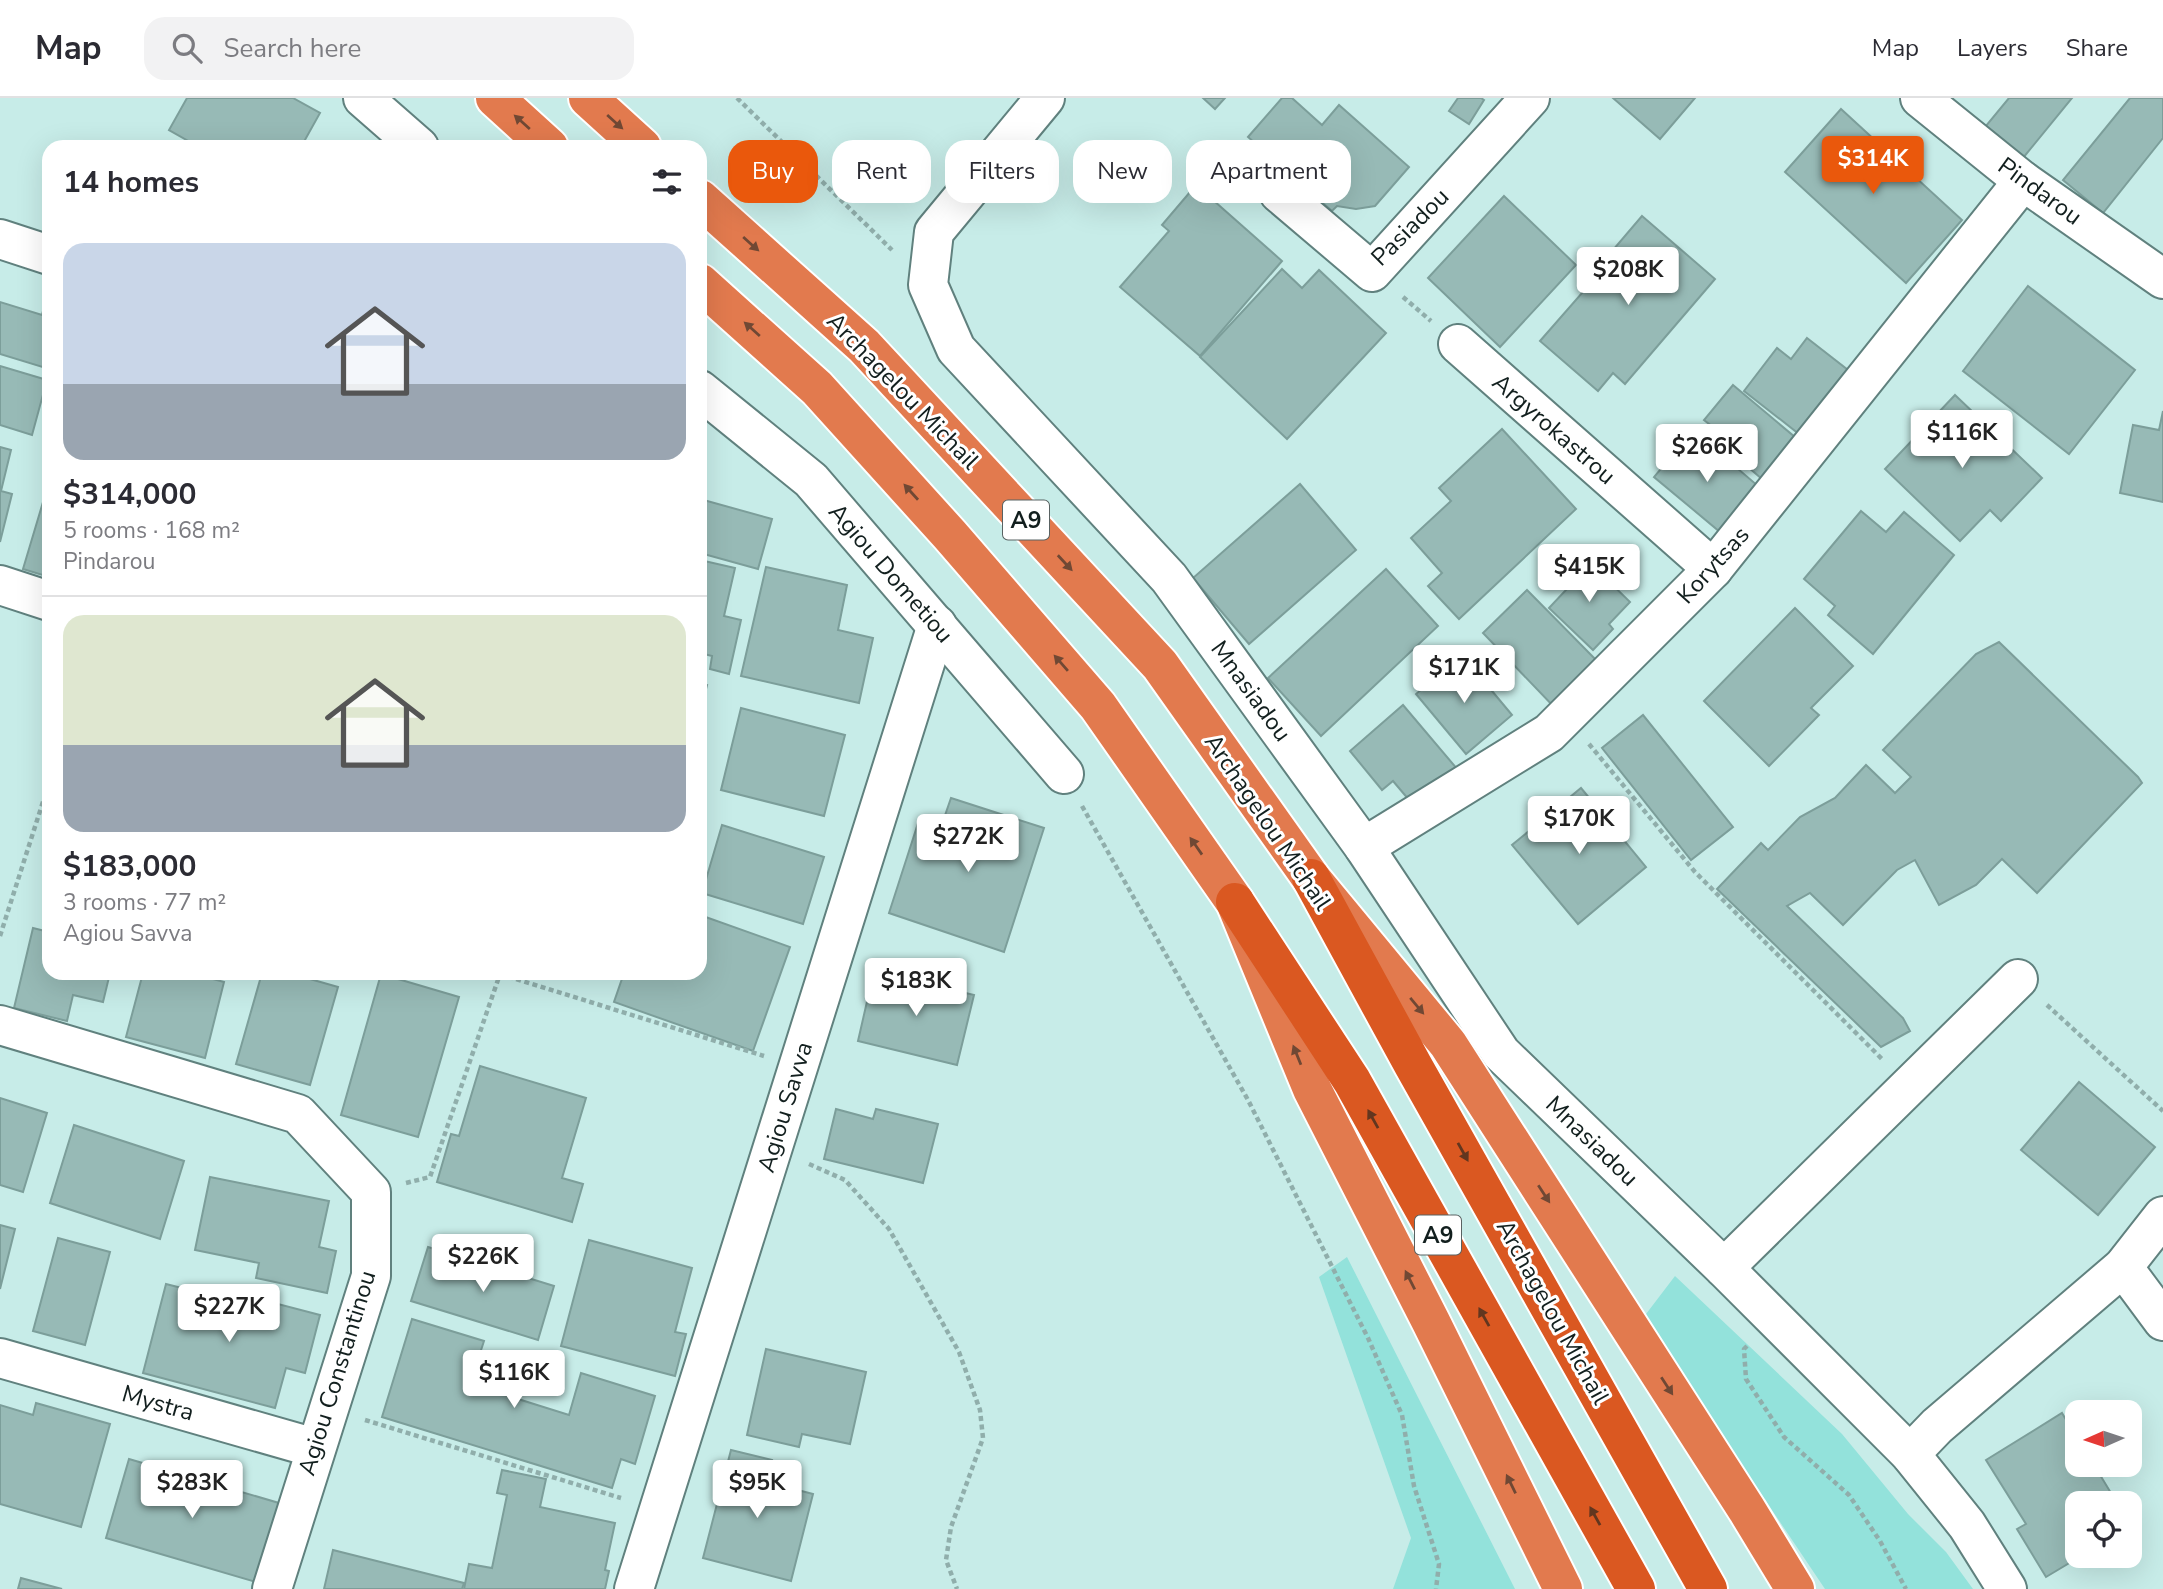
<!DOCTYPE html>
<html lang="en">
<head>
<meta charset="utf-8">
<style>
	:root { --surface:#fff; --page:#f2f2f3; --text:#2b2b33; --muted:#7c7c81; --line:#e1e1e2; --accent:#ea580c }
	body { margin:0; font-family:"Nunito Sans",sans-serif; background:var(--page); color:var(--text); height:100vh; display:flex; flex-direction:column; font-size:26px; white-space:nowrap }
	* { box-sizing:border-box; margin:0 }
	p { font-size:23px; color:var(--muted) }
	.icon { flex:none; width:38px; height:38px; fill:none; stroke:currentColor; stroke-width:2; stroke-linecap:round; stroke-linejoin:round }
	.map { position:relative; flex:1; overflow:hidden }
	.drawer { position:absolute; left:42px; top:42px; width:665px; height:840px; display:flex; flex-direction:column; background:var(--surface); border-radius:21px; box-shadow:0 7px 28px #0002 }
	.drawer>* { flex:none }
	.guide { position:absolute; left:728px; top:42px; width:665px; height:63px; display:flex; gap:14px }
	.needle { width:46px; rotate:267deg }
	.tools { position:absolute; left:2065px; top:1302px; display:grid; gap:14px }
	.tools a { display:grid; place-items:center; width:77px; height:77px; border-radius:14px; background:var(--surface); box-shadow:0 7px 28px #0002; font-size:35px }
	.price { position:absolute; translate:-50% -60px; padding:0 16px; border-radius:7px; background:#fff; color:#222; font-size:23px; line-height:46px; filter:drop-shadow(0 2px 4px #0008) }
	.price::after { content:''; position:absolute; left:50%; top:42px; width:21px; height:16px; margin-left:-10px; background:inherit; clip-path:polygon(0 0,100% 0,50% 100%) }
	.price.current { background:var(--accent); color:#fff }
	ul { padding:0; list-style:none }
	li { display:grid; align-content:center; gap:14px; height:371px; padding:0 21px }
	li+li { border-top:2px solid var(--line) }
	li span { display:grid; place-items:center; height:217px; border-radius:21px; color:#555 }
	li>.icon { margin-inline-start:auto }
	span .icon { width:126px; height:126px; fill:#fffc; stroke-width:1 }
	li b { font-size:30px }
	h2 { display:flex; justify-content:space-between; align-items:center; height:84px; padding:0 21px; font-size:30px }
	.tag { padding:0 24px; border-radius:21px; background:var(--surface); box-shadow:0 7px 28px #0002; font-size:24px; line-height:63px }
	.tag.current { background:var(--accent); color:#fff }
	header { display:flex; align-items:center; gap:42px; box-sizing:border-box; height:98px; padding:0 35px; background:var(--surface); border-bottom:2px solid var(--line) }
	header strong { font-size:33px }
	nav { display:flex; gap:38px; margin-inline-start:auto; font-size:24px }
	.search { width:490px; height:63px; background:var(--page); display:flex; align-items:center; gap:18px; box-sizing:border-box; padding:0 24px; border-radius:21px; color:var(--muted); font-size:26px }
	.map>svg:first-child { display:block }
</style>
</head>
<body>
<header>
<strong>Map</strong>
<div class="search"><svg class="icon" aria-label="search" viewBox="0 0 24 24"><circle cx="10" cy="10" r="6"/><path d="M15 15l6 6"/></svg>Search here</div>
<nav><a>Map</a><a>Layers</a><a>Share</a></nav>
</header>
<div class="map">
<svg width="2163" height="1491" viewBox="0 0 2163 1491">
	<rect width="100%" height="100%" fill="#c7ece8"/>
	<g fill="#93e2db">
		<polygon points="1347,1159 1515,1491 1393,1491 1411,1440 1319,1179"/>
		<polygon points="1675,1178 1842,1336 1908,1416 1946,1454 1973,1491 1825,1491 1643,1220"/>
	</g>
	<g fill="#97bab6" stroke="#7c9e9a" stroke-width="2">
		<polygon points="187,0 293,0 320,15 301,49 199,49 169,32"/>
		<polygon points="1203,0 1225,0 1215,11"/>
		<polygon points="1282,0 1292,0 1322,27 1339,7 1409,69 1375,108 1356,111 1337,108 1332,113 1248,39"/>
		<polygon points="1458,0 1481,0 1484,2 1469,26 1449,13"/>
		<polygon points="1613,0 1695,0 1660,41"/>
		<polygon points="2009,0 2072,0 2023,60 1985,29"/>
		<polygon points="2130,0 2163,0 2163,40 2103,115 2063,82"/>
		<polygon points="1841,11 1962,122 1906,185 1785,74"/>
		<polygon points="1196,87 1282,163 1200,258 1120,189 1169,133 1162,127"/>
		<polygon points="1504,98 1576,167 1500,249 1428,180"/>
		<polygon points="1642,118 1715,181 1625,286 1613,275 1598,293 1540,243 1611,162 1607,159"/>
		<polygon points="1282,171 1302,190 1319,172 1386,235 1287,341 1200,259"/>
		<polygon points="2028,188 2135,272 2069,356 1963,273"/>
		<polygon points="46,201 49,202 49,271 0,256 0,204 42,217"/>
		<polygon points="1807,240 1848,272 1799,336 1744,293 1777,250 1791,261"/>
		<polygon points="0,268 47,282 32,337 0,327"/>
		<polygon points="1733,287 1796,340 1762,381 1720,345 1726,339 1704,322"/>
		<polygon points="1955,297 2042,380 2001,423 1990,412 1960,443 1885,371"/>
		<polygon points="2163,313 2163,404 2120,395 2133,327 2159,332"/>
		<polygon points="1502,331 1576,411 1459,521 1428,488 1442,475 1411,440 1451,403 1439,390"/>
		<polygon points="1685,342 1707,361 1716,352 1758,388 1720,434 1654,379"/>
		<polygon points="0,349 11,352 1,393 12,396 0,444"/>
		<polygon points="49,384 49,479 23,471"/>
		<polygon points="1300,386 1356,452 1249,546 1193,480"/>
		<polygon points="700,401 772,421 758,471 700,455"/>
		<polygon points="1861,413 1886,434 1904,414 1954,457 1873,556 1828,517 1835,508 1804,481"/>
		<polygon points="1585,460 1630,504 1609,526 1613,531 1593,552 1549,510 1566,492 1560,486"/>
		<polygon points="700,462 735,470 724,518 741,522 729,576 710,571 712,558 700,555"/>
		<polygon points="766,469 847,487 838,532 873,540 859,605 741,578"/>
		<polygon points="1386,471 1438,528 1321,638 1268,580"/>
		<polygon points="1527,492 1602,568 1557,612 1483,535"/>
		<polygon points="1795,510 1853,568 1811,610 1819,617 1769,668 1704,603"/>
		<polygon points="1999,544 2138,679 2142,685 2037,795 2002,761 1976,787 1939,807 1915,762 1897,772 1843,827 1810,795 1787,808 1903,920 1910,933 1881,949 1717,791 1761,745 1768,752 1800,719 1835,700 1866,667 1895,695 1911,679 1883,652 1976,556"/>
		<polygon points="1462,557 1512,617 1466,656 1416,596"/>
		<polygon points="700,586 707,587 700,615"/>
		<polygon points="1403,607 1458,672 1415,709 1393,683 1382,692 1350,653"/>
		<polygon points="741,610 845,637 824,718 721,692"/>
		<polygon points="1643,617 1733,729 1691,762 1602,650"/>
		<polygon points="1581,690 1646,769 1578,826 1512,747"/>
		<polygon points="951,700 1044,730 1004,854 889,815 920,719 942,726"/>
		<polygon points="722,727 824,759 803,826 702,795"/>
		<polygon points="700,817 790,849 753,953 614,904 624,875 700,875"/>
		<polygon points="33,830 49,834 49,875 110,875 103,904 73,897 67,923 14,910"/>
		<polygon points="874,873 974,897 957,967 858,943"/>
		<polygon points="143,875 191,875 224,884 205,960 126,939"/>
		<polygon points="262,875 289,875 338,889 310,987 236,966"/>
		<polygon points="381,876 459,899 418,1039 341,1017"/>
		<polygon points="480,968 586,1000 562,1080 583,1086 572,1124 437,1084 451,1036 459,1038"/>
		<polygon points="2079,984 2155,1049 2098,1117 2021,1052"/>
		<polygon points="0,1000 47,1015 23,1094 0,1087"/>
		<polygon points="836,1011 873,1021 876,1011 938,1026 923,1085 824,1061"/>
		<polygon points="74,1027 184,1063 160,1141 50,1105"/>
		<polygon points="210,1079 329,1103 319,1149 336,1153 327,1195 256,1180 259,1165 195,1152"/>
		<polygon points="0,1127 15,1131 0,1191"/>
		<polygon points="58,1140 110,1154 85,1247 33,1233"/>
		<polygon points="589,1142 692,1170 675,1234 686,1236 675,1278 561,1248"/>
		<polygon points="428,1149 554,1188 538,1242 411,1203"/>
		<polygon points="166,1186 229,1202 232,1194 320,1217 305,1275 286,1270 275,1310 143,1275"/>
		<polygon points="412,1221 484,1243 470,1286 569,1317 581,1275 655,1298 635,1366 621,1361 612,1390 382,1319"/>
		<polygon points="766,1251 866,1274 850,1346 802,1336 799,1349 747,1337"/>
		<polygon points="36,1305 110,1326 81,1429 0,1406 0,1307 33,1317"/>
		<polygon points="2062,1315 2077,1340 2077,1367 2094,1367 2117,1405 2077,1405 2077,1458 2081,1458 2046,1479 2017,1431 2026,1426 1986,1362"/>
		<polygon points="731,1352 772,1362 767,1384 813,1396 791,1483 703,1460"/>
		<polygon points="129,1361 279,1405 256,1484 106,1440"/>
		<polygon points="502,1372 546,1381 540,1409 615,1425 605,1472 609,1473 605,1491 464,1491 469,1466 492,1470 507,1397 497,1395"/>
		<polygon points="333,1452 464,1485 462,1491 324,1491"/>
		<polygon points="21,1480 62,1491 18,1491"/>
	</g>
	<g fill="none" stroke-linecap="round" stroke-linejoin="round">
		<g stroke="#60817e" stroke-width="42">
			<g id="minor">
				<polyline points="363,0 419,49"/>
				<polyline points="1045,0 934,134 928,187 956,251 1169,480 1364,749 1501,955 1724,1170 1910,1356 1967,1427 2007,1491"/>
				<polyline points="1920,0 2023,83 2163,181"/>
				<polyline points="1279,95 1372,174 1530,0"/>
				<polyline points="0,141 49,157"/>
				<polyline points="1458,246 1713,471"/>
				<polyline points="700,292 811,382 1064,676"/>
				<polyline points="0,487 49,503"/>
				<polyline points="1364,749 1549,635 1713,471 2023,83"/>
				<polyline points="0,927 298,1016 371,1094 371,1178 272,1491"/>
				<polyline points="2123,1169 2163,1223"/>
				<polyline points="1724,1170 2018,881"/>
				<polyline points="0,1260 315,1350"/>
				<polyline points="1910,1356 1937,1328 2123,1169 2163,1118"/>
				<polyline points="634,1491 937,527"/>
			</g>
		</g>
		<g stroke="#fff" stroke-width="42">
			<g id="trunk">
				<polyline points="495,0 549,49"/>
				<polyline points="588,0 642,49"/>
				<polyline points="700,101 864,248 1160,567 1311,780 1448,946 1747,1412 1795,1491"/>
				<polyline points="700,185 817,290 950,437 1098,608 1235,804 1312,991 1431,1224 1563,1491"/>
			</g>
		</g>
		<g stroke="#fff" stroke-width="42">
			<g id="motorway">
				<polyline points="1311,780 1413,967 1708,1491"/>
				<polyline points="1235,804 1352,983 1636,1491"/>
			</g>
		</g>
		<g stroke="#90aeab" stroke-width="4.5" stroke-dasharray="5 3.5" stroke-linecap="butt">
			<polyline points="737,0 892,152"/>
			<polyline points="1403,199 1431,223"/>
			<polyline points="1589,646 1695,774 1883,962"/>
			<polyline points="1082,708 1248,1002 1368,1240 1402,1317 1414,1388 1439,1466 1436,1491"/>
			<polyline points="0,838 49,685"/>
			<polyline points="500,876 764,958"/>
			<polyline points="2047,907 2163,1013"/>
			<polyline points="809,1066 845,1082 889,1131 959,1254 980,1312 983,1340 951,1429 946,1462 957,1491"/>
			<polyline points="406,1085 430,1079 500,876"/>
			<polyline points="1747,1248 1744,1251 1746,1281 1784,1339 1849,1397 1880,1443 1906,1491"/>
			<polyline points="365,1322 621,1400"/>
		</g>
		<use href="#minor" stroke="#fff" stroke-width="38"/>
		<use href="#trunk" stroke="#e27a4e" stroke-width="38"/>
		<use href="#motorway" stroke="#da5821" stroke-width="38"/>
	</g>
	<defs><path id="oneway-solid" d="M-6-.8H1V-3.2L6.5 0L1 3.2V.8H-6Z" transform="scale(1.75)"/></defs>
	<g fill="#704834">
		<use href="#oneway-solid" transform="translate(522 24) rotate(-138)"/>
		<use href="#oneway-solid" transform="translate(615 24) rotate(42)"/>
		<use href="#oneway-solid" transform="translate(751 146) rotate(42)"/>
		<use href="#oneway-solid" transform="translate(752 231) rotate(-138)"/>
		<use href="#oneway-solid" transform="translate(911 394) rotate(-132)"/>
		<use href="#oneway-solid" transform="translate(1065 465) rotate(47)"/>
		<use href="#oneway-solid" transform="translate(1061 565) rotate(-131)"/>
		<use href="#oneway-solid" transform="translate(1196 748) rotate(-125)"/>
		<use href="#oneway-solid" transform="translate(1417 908) rotate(50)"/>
		<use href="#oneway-solid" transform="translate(1297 957) rotate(-112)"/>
		<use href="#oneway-solid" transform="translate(1544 1096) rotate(57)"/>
		<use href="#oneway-solid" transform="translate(1410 1182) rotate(-117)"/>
		<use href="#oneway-solid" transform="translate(1667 1288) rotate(57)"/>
		<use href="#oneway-solid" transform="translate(1511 1386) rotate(-116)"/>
	</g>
	<g fill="#62361f">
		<use href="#oneway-solid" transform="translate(1373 1021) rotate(-119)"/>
		<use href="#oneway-solid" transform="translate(1463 1054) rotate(61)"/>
		<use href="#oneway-solid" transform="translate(1484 1219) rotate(-119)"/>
		<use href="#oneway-solid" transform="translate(1595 1418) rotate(-119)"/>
	</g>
	<g text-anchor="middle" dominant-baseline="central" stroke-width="6" stroke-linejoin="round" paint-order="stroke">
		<g fill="#fff" stroke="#596262" stroke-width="2">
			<rect x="1003" y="402.5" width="46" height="39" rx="5"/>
			<rect x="1415" y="1117.5" width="46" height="39" rx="5"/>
		</g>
		<g font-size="23" font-weight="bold" fill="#121f1e">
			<text x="1026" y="422">A9</text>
			<text x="1438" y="1137">A9</text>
		</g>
		<g font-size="24" fill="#121f1e" stroke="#fff">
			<text transform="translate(2040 93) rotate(36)">Pindarou</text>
			<text transform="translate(1410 129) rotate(-45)">Pasiadou</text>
			<text transform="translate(903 293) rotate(46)">Archagelou Michail</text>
			<text transform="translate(1554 331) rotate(41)">Argyrokastrou</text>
			<text transform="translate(1713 467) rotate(-48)">Korytsas</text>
			<text transform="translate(891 475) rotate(49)">Agiou Dometiou</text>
			<text transform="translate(1251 593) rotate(54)">Mnasiadou</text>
			<text transform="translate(1268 724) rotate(56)">Archagelou Michail</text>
			<text transform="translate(785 1009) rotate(-73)">Agiou Savva</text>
			<text transform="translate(1592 1043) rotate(44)">Mnasiadou</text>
			<text transform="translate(1553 1214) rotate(61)">Archagelou Michail</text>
			<text transform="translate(337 1275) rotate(-73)">Agiou Constantinou</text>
			<text transform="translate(158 1305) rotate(16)">Mystra</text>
		</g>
	</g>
</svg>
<div class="tools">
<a><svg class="needle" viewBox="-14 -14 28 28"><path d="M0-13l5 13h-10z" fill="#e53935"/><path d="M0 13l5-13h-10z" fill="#7c7c81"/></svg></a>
<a><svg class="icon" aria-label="locate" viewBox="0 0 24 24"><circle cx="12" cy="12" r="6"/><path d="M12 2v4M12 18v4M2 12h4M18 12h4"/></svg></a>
</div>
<b class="price current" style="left:1873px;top:98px">$314K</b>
<b class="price" style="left:1628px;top:209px">$208K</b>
<b class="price" style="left:1962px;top:372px">$116K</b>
<b class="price" style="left:1707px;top:386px">$266K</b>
<b class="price" style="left:1589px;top:506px">$415K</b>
<b class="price" style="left:1464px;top:607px">$171K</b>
<b class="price" style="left:1579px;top:758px">$170K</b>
<b class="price" style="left:968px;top:776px">$272K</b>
<b class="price" style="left:916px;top:920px">$183K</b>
<b class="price" style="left:483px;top:1196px">$226K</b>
<b class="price" style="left:229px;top:1246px">$227K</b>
<b class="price" style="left:514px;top:1312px">$116K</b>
<b class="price" style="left:192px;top:1422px">$283K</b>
<b class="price" style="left:757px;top:1422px">$95K</b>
<div class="guide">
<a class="tag current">Buy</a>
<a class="tag">Rent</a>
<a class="tag">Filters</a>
<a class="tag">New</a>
<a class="tag">Apartment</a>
</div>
<section class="drawer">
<h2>14 homes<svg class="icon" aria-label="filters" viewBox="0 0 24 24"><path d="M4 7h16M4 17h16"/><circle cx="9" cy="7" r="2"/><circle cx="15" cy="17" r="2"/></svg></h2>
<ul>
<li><span style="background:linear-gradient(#c9d6e8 65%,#9aa5b1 0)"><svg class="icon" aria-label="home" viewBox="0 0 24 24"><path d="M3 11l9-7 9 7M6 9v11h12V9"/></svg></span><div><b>$314,000</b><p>5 rooms · 168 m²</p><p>Pindarou</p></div></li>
<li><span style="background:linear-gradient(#dfe7d0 60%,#9aa5b1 0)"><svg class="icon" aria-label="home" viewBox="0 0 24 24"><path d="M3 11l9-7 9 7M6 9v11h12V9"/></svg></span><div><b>$183,000</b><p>3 rooms · 77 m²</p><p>Agiou Savva</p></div></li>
</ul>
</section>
</div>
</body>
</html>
